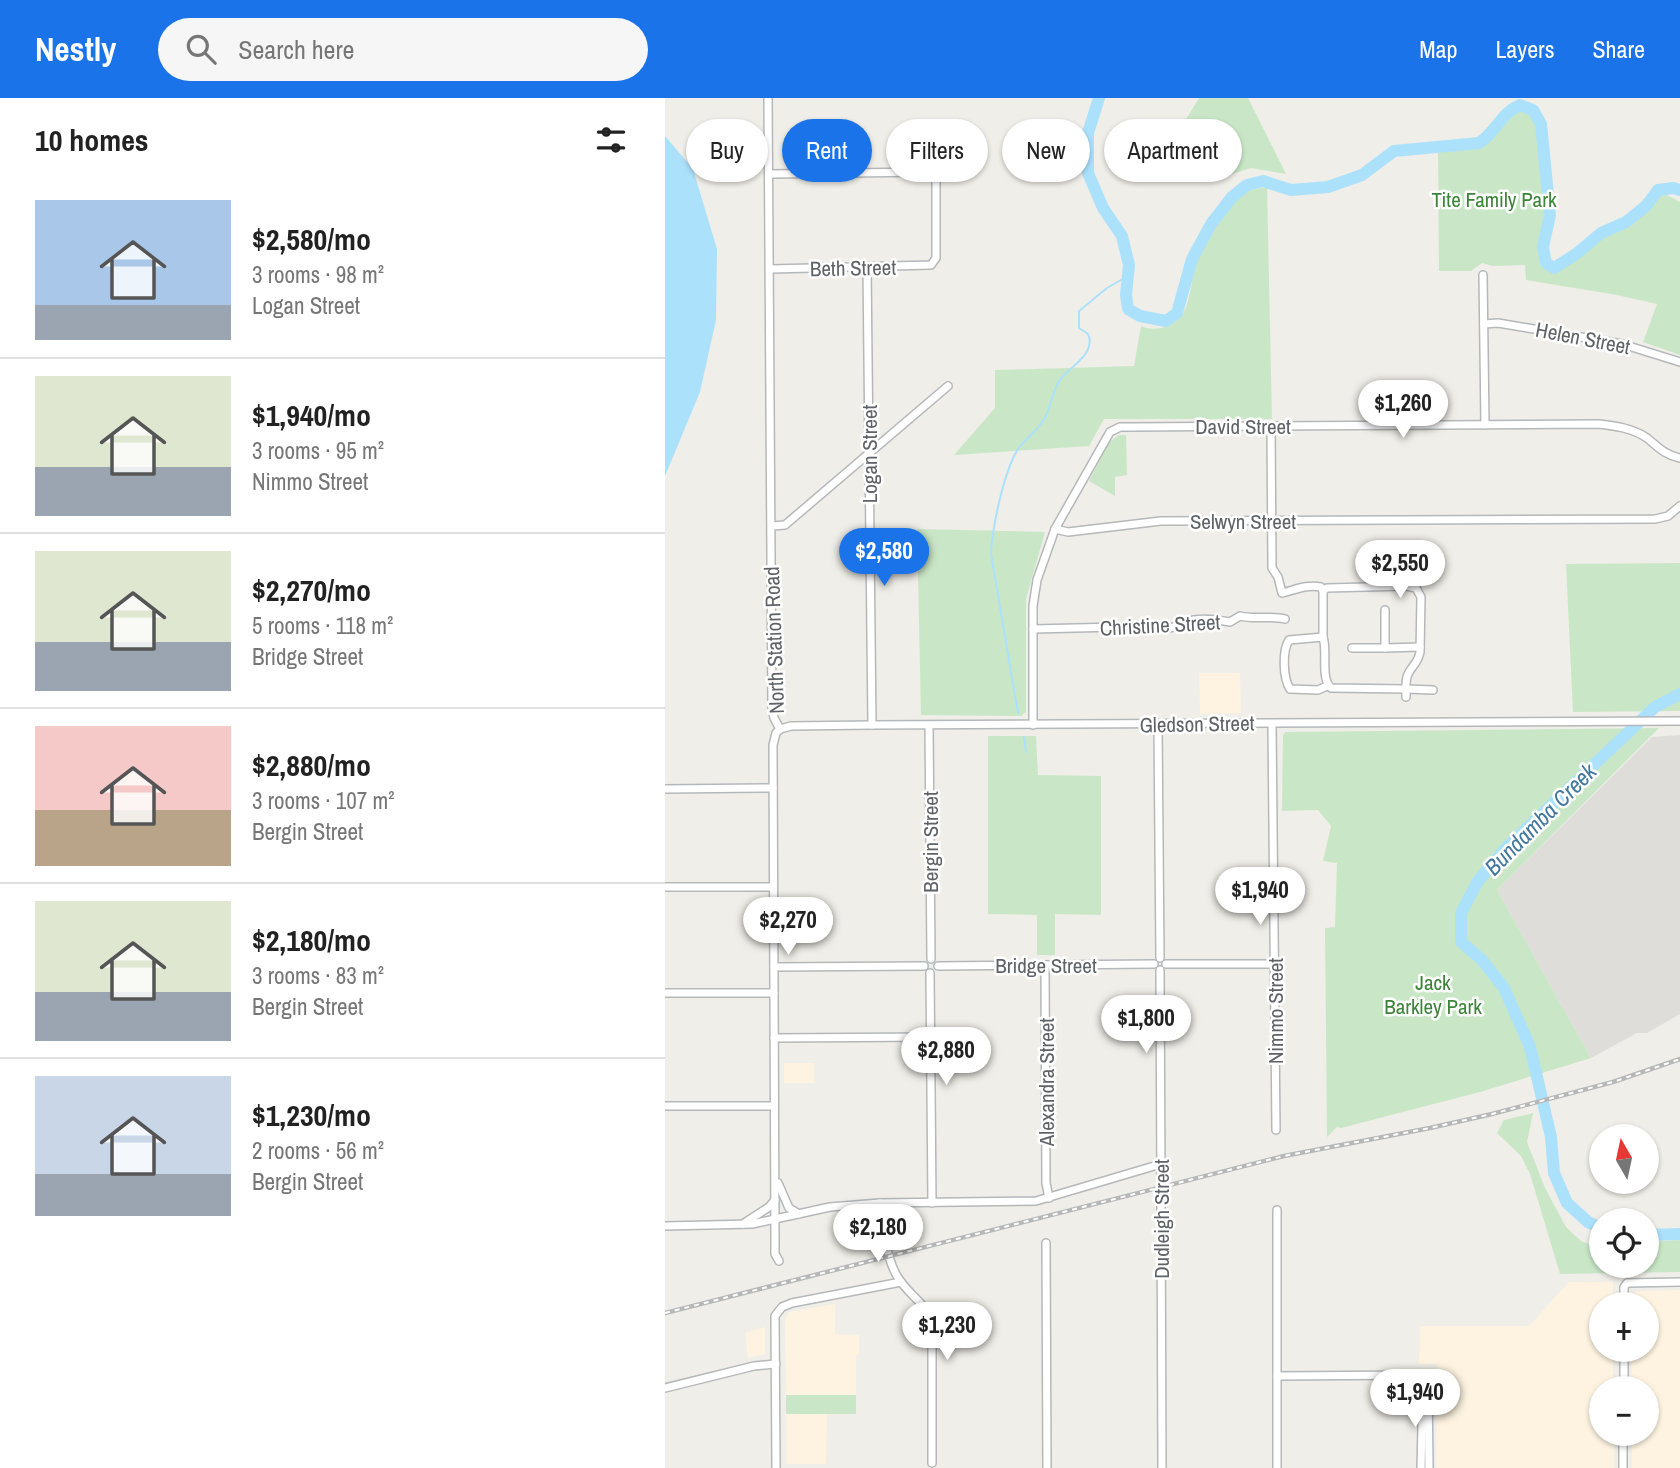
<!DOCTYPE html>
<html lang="en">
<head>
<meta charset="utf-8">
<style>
	:root { --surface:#fff; --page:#f6f6f6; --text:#222; --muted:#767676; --line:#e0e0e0; --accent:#1a73e8 }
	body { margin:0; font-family:"Archivo Narrow",sans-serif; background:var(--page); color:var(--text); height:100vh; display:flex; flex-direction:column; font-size:26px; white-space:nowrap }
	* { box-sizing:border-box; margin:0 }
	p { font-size:23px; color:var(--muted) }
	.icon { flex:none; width:38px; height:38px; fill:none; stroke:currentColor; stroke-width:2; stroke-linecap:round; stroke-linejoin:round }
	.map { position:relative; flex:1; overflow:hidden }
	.sheet { display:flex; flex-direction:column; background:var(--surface); width:665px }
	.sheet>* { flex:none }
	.guide { position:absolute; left:21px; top:21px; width:665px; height:63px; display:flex; gap:14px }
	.needle { width:46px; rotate:351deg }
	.controls { position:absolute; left:924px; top:1026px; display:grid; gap:14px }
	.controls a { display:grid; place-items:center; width:70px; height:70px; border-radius:50%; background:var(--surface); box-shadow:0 2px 5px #0004; font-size:35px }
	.price { position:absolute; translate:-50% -60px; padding:0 16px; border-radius:24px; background:#fff; color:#222; font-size:23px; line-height:46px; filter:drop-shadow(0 2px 4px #0008) }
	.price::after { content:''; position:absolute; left:50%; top:42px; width:21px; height:16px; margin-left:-10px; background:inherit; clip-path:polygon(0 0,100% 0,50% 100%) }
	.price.on { background:var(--accent); color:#fff }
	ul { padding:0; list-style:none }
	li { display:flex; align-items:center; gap:21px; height:175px; padding:0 35px }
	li+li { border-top:2px solid var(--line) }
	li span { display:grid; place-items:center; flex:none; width:196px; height:140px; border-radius:0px; color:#555 }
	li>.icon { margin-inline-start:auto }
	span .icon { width:84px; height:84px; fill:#fffc; stroke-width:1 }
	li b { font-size:30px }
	h2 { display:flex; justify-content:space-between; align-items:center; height:84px; padding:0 35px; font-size:30px }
	.pill { padding:0 24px; border-radius:32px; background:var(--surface); box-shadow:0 2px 5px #0004; font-size:24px; line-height:63px }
	.pill.on { background:var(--accent); color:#fff }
	header { display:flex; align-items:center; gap:42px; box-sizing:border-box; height:98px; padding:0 35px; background:var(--accent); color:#fff }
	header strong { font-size:33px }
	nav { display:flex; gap:38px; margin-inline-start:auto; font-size:24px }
	.search { width:490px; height:63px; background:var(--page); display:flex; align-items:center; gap:18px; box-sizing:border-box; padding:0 24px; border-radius:38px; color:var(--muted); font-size:26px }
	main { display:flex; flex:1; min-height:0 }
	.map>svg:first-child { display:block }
</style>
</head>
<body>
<header>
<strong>Nestly</strong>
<div class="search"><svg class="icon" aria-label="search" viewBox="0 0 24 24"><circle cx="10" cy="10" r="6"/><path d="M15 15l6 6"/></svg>Search here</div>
<nav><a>Map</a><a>Layers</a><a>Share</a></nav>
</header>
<main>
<section class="sheet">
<h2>10 homes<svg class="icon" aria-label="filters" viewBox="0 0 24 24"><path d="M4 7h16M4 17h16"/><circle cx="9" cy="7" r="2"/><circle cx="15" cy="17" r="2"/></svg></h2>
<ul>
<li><span style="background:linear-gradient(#a9c7e8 75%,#9aa5b1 0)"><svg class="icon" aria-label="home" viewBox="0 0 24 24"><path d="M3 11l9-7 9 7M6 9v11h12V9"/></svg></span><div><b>$2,580/mo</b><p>3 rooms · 98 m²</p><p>Logan Street</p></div></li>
<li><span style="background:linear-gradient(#dfe7d0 65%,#9aa5b1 0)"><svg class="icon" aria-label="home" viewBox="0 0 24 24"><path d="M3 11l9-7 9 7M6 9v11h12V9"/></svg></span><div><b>$1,940/mo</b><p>3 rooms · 95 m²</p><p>Nimmo Street</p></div></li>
<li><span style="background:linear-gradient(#dfe7d0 65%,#9aa5b1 0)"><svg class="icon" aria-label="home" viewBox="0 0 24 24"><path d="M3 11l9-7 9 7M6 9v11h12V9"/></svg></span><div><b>$2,270/mo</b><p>5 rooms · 118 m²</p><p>Bridge Street</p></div></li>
<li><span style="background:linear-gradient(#f6c9c9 60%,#b9a48a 0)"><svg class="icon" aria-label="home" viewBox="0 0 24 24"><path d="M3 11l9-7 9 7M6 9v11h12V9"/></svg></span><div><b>$2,880/mo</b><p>3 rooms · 107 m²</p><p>Bergin Street</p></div></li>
<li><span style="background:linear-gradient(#dfe7d0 65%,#9aa5b1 0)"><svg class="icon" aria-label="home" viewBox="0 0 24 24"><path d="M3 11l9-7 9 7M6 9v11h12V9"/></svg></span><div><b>$2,180/mo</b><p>3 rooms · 83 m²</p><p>Bergin Street</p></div></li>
<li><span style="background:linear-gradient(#c9d6e8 70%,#9aa5b1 0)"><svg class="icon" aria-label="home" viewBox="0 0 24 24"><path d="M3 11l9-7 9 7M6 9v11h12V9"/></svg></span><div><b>$1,230/mo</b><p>2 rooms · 56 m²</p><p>Bergin Street</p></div></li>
</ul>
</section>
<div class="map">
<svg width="1015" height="1370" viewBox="0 0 1015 1370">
	<rect width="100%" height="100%" fill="#f0eee8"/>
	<g fill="#fdf3e0">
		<polygon points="534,575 575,575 576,615 535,616"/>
		<rect x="119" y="965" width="30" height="20"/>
		<polygon points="904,1184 948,1184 948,1206 936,1206 936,1251 948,1251 948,1290 936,1290 936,1335 949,1335 949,1370 771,1370 772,1266 754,1266 755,1228 864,1228"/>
		<polygon points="1015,1192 1015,1370 967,1370 967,1335 982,1335 982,1290 967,1290 966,1251 982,1251 982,1206 966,1206 966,1198 972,1193"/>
		<polygon points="170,1206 170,1236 194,1237 194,1257 191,1257 191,1297 121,1297 120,1220 124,1214"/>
		<polygon points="100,1229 100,1256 83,1260 80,1235"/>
		<polygon points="121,1316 162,1316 161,1366 121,1366"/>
	</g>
	<polygon fill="#dfddda" points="1015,637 1015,916 982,935 972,935 926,960 832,792 987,639"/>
	<g fill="#c9e7c6">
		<polygon points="534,0 583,0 621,76 586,70 567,76 510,39"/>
		<path d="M855 7 868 12 876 26 885 117 878 149 881 165 888 170 896 167 936 135 961 124 981 108 993 92 1015 104V257L978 244 992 206 952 197 861 182 860 167 828 168 817 165 806 173H774L773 47C785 47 802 48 814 45 831 39 833 16 855 7Z"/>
		<path d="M602 89 607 321H439L424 348 289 357 330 310V272L469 268 476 228C491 235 511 228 519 214 525 202 527 180 531 166 537 146 565 100 585 92 590 91 597 90 602 89Z"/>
		<polygon points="454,337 461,337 462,377 450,379 450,398 424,383 444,344"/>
		<polygon points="252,431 380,434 361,501 361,614 356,618 256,617"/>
		<polygon points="1015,465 1015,613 908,614 901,466"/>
		<polygon points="994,630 832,792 926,960 815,994 676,1030 672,1029 662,1039 660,830 670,829 672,765 658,763 666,728 653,712 617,713 618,637 621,634"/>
		<polygon points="323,638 371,638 373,677 436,678 436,817 390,816 390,857 372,857 372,817 323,816"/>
		<polygon points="868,1015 862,1044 880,1090 901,1129 916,1143 932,1149 934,1167 982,1167 982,1144 1015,1142 1015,1174 895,1176 865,1076 856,1058 832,1035 839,1022"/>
		<rect x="121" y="1297" width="70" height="19"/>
	</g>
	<polygon fill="#ace1fc" points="0,38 28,71 52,151 51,222 35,294 0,378"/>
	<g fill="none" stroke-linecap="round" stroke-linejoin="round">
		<g stroke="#ace1fc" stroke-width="2">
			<path d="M353 615 326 456C327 430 339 373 353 351 360 341 371 334 378 323 386 311 386 296 394 283 404 269 432 256 423 236L414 230V213L442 190 463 178"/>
			<polyline points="359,639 361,654"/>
		</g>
		<g stroke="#ace1fc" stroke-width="12">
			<path d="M434 0 423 35V75L438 110 457 138 464 167 461 197 463 211 475 218 501 223 512 215 527 161 546 126 567 99 582 87 598 83 626 92 663 89 697 77 729 53 814 45C831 34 836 15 855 7L868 12 876 26 885 117 878 149 881 165 889 170 911 156 936 135 961 124 981 108 993 92 1008 90 1015 92"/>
			<polyline points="936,1130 923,1124 902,1105 889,1075 886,1039 865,949 839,890 817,862 796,844 796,815 813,783 841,750 990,609 1015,596"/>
			<polyline points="982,1137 1015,1136"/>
		</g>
		<g stroke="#b5b8bb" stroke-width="10">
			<g id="minor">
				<polyline points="103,0 107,609 109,620 115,631"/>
				<polyline points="105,76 262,74 269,78 271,83 271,160 266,167 106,171"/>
				<polyline points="202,169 207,627"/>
				<polyline points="818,177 820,327"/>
				<polyline points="819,226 833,225 957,246 1015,264"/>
				<path d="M606 328 607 470 613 479 617 495C630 492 641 486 656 489L658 493"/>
				<polyline points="107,428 120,427 283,288"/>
				<polyline points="390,431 403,434 496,423 990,421 1003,418 1015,408"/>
				<polyline points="720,512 720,550 755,549"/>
				<path d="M368 531 495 528C507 534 517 524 529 522 541 520 553 522 565 524L575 518C591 522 605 517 620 521"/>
				<path d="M658 539V493L662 490 741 488 751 490 756 499 755 554C752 571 740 568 741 591L768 592"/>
				<polyline points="687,550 720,550"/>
				<path d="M662 588 653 592 625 591C618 580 617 553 624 542L658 539C663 553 655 580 666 590L741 591V599"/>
				<polyline points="607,626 611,1032"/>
				<path d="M368 627V508L372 482 390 431 445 334 455 329H468L934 326C951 328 967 330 982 340 993 349 1000 357 1015 360"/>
				<polyline points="493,627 495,860"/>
				<polyline points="264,628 266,861"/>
				<polyline points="115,631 126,628 207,627 1015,623"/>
				<polyline points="0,691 108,690"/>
				<polyline points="0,789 108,789"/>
				<polyline points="501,866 609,866"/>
				<polyline points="380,867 381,1085 384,1100"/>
				<polyline points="273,868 489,866"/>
				<polyline points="109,869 259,868"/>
				<polyline points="495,872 496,1086"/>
				<polyline points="265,875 267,1105"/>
				<polyline points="0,895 109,895"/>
				<polyline points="109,940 267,939"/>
				<polyline points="0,1008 109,1008"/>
				<polyline points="113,1085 124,1110 134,1116"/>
				<path d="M215 1105C216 1126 222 1164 234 1181 244 1197 261 1205 267 1225V1365"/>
				<polyline points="496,1105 497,1370"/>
				<polyline points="185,1109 203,1117 217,1133"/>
				<polyline points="78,1126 104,1109 110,1102"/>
				<polyline points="0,1128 87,1126 165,1109 215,1105 371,1103 496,1066"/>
				<polyline points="381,1145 382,1370"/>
				<polyline points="114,1163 110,1156 110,1138 108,647 111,635 115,631"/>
				<polyline points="959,1206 959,1189 962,1185 1015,1184"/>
				<polyline points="612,1278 752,1277 763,1288 764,1370"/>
				<polyline points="0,1290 89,1268 111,1266"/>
				<polyline points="959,1290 959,1251"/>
				<polyline points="111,1370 110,1218 117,1209 127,1205 236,1184"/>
				<polyline points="612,1370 612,1112"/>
				<polyline points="756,1370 758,1282"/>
				<polyline points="958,1370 958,1335"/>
			</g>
		</g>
		<use href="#minor" stroke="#fff" stroke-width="7"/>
		<g stroke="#b6b7b7" stroke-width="4.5">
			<polyline id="rail" points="0,1215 619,1058 765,1030 827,1016 948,984 1015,961"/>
		</g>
		<use href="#rail" stroke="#fff" stroke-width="2" stroke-dasharray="5" stroke-linecap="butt"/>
		<g stroke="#b5b8bb" stroke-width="10" stroke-linecap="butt">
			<polyline id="minor-bridge" points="496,1086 496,1105"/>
		</g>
		<use href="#minor-bridge" stroke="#fff" stroke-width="7"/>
	</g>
	<g text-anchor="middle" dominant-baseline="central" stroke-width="5" stroke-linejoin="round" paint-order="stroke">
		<g font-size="21" fill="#3d8439" stroke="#fff">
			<text x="829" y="101">Tite Family Park</text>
			<text x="768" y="884">Jack<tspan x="768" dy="24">Barkley Park</tspan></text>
		</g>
		<g font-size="21" fill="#5f6367" stroke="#fff">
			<text transform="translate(188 170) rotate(-1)">Beth Street</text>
			<text transform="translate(918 240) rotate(11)">Helen Street</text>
			<text x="578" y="328">David Street</text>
			<text transform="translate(204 356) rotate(-90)">Logan Street</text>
			<text x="578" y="423">Selwyn Street</text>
			<text transform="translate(495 527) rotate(-3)">Christine Street</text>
			<text transform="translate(109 542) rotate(-92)">North Station Road</text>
			<text transform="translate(532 626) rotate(-1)">Gledson Street</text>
			<text transform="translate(265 744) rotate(-90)">Bergin Street</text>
			<text x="381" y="867">Bridge Street</text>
			<text transform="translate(610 913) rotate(-90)">Nimmo Street</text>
			<text transform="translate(381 984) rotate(-90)">Alexandra Street</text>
			<text transform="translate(496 1121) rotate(-90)">Dudleigh Street</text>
		</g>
		<g font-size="23" font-style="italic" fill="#42779e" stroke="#fff">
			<text transform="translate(875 721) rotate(-45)">Bundamba Creek</text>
		</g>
	</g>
</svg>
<div class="controls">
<a><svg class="needle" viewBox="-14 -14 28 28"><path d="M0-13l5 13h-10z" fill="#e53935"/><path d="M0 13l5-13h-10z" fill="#767676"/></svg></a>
<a><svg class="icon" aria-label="locate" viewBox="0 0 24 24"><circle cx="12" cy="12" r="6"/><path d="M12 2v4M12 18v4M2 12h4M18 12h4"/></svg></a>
<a>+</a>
<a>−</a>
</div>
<b class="price" style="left:738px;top:342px">$1,260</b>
<b class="price on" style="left:219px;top:490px">$2,580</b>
<b class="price" style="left:735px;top:502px">$2,550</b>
<b class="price" style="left:595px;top:829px">$1,940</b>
<b class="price" style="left:123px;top:859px">$2,270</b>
<b class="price" style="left:481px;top:957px">$1,800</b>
<b class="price" style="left:281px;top:989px">$2,880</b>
<b class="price" style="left:213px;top:1166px">$2,180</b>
<b class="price" style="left:282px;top:1264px">$1,230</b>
<b class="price" style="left:750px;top:1331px">$1,940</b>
<div class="guide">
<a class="pill">Buy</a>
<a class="pill on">Rent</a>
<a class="pill">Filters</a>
<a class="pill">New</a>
<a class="pill">Apartment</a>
</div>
</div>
</main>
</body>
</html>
